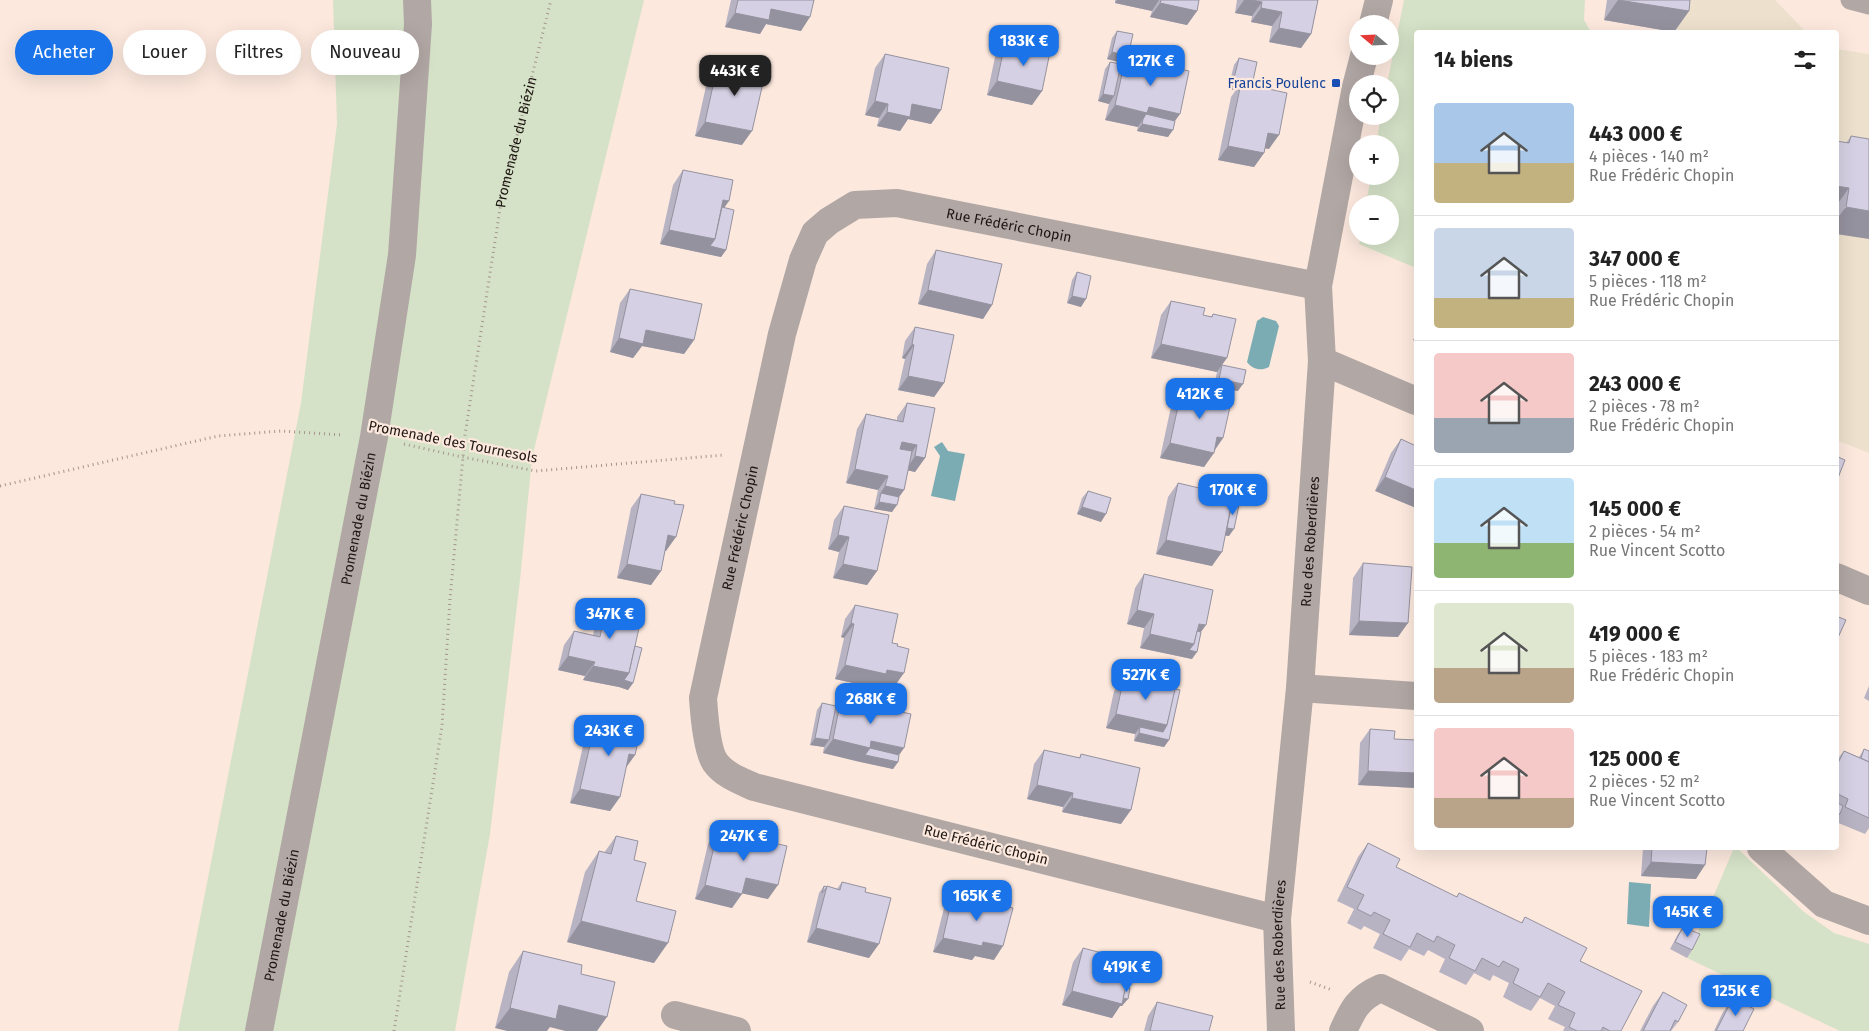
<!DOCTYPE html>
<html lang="fr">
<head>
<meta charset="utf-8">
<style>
	:root { --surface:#fff; --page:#f2f2f2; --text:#222; --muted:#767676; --line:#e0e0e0; --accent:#1a73e8 }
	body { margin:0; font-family:"Fira Sans",sans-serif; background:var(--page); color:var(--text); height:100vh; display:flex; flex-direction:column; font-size:19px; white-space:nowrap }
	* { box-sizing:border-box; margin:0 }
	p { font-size:16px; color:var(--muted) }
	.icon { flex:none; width:28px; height:28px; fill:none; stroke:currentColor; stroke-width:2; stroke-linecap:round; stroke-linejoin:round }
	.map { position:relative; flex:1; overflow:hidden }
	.sheet { position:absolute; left:1414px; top:30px; width:425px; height:820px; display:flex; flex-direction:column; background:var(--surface); border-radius:5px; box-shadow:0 5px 20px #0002 }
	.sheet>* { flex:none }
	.top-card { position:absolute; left:15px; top:30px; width:475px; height:45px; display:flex; gap:10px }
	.needle { width:32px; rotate:289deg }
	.controls { position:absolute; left:1349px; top:15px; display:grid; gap:10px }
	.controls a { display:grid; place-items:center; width:50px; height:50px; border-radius:50%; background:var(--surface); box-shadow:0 5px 20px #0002; font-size:25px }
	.price { position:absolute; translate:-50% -42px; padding:0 11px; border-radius:10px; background:var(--accent); color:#fff; font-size:16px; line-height:32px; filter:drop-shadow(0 1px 2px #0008) }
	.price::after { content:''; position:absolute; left:50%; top:30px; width:15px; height:11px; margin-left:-8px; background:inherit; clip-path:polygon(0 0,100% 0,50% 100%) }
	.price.selected { background:#222; color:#fff }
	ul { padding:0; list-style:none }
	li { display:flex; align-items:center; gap:15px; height:125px; padding:0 20px }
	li+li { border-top:1px solid var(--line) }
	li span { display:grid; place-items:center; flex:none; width:140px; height:100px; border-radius:5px; color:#555 }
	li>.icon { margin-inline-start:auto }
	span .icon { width:60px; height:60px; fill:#fffc; stroke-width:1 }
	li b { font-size:21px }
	h2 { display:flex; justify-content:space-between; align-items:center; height:60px; padding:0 20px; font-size:21px }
	.chip { padding:0 18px; border-radius:22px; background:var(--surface); box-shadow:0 5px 20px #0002; font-size:18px; line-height:45px }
	.chip.selected { background:var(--accent); color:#fff }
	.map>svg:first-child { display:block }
</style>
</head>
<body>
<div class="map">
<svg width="1869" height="1031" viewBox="0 0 1869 1031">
	<rect width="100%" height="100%" fill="#fce8dd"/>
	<g fill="#ede1cd">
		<polygon points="1680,0 1775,0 1806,32 1674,32"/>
		<polygon points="1836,49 1869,54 1869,453 1836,440"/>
	</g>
	<g fill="#d5e2c7">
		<polygon points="333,0 644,0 532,458 520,580 490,834 455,1031 178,1031 301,403 337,124"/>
		<polygon points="1404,0 1585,0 1584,20 1591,32 1416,32 1416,268 1359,244 1361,236 1390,236 1390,204 1366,204 1371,176 1390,176 1390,144 1376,144 1381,116 1390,116 1390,84 1387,84"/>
		<polygon points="1734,848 1737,848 1804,912 1834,933 1869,944 1869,1031 1840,1031 1687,958"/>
	</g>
	<g fill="#7cacb3">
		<path d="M1263 317 1276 321 1279 326 1269 367C1261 371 1253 370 1247 362L1257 321Z"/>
		<polygon points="942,442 948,451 965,454 955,501 931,496 940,456 934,447"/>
		<polygon points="1629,882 1651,884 1649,927 1627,924"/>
	</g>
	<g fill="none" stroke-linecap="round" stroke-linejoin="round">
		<g stroke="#a4958d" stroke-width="3" stroke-dasharray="1 4" stroke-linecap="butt">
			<polyline points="404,444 462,457 536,471 724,455"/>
			<polyline points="0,486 218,436 281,431 343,435"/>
			<polyline points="1310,982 1332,990"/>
			<path id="s1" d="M394 1031 442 726 450 599 465 435 502 196 551 0"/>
		</g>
		<polyline stroke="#b1a7a5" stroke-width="19" points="1850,0 1869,5"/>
		<g stroke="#b1a7a5" stroke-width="28">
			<polyline points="1322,361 1416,401"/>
			<polyline points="1836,577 1869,591"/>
			<polyline points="1300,688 1416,696"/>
			<polyline points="1761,848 1824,904 1869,921"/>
			<path id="s2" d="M1277 919 754 787C741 781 724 775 715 762 707 750 704 713 703 698L782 334 803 260 815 233 829 221 855 205 897 203 1318 286"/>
			<polyline points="675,1015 737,1031"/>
			<path id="s3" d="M259 1031 374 437 402 255 418 24 417 0"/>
			<path d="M1343 1031C1353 1009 1358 998 1381 988L1470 1031"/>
		</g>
		<g stroke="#b1a7a5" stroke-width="28">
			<polyline points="1373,24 1379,0"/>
			<path id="s4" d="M1281 1031 1277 919 1300 688 1322 361 1318 286 1356 87 1364 56"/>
		</g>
	</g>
	<g fill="#b7b3c3">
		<polygon points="731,0 814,0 801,31 766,24 760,34 725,27"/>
		<polygon points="1115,0 1199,0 1197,11 1187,25 1150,17 1152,11 1115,3"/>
		<polygon points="1237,0 1318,0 1311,34 1301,48 1269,42 1272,26 1251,22 1252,16 1235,13"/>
		<polygon points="1607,0 1690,0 1689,11 1674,32 1604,20"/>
		<polygon points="1117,31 1128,56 1127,57 1175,121 1168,137 1137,131 1138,126 1138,127 1105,120 1109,104 1098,101 1105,69 1110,62 1121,64 1122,63 1107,59 1112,38"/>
		<polygon points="1005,43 1042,91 1032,105 987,95 995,57"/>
		<polygon points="885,54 941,110 931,124 908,119 900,131 877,126 879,118 865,115 875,68"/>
		<polygon points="1239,58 1252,85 1269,149 1265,148 1264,153 1254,167 1218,160 1231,97 1236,90 1228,89 1234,65"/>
		<polygon points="718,63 742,145 695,136 708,77"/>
		<polygon points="1851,136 1869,139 1836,234 1836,141 1846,143"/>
		<polygon points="683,170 724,208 726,250 721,257 660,244 673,185"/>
		<polygon points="936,250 992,305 983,319 918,304 927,264"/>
		<polygon points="1077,272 1081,307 1067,303 1072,280"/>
		<polygon points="630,289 694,340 684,354 642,346 633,358 610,352 620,303"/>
		<polygon points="1171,301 1203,315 1211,317 1213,314 1222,365 1238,391 1214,386 1217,372 1151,358 1161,315"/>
		<polygon points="915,327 944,383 934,397 898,390 905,359 902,358 905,341"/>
		<polygon points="1182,388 1223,438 1204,467 1160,458 1172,402"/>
		<polygon points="907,403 925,458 915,472 908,470 904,490 899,497 892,512 874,509 878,490 846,483 857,429 866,414 897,420 897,417"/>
		<polygon points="1401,439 1416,446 1375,491 1391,453"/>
		<polygon points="1178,483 1232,504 1229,536 1225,536 1212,566 1156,554 1168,497"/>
		<polygon points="1088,491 1101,522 1077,514 1082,498"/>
		<polygon points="641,494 666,551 665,551 661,571 651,585 617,578 631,508"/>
		<polygon points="844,506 877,571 867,585 833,578 839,552 828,549 834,520"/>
		<polygon points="1363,563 1398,637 1349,635 1353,578"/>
		<polygon points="1144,574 1201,632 1192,659 1140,648 1144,628 1127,624 1135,588"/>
		<polygon points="607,602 635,646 633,683 628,690 619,687 583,680 585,676 558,670 564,645 574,631 593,635 597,616"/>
		<polygon points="855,605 892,643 897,646 894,687 879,684 876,688 835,679 844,638 841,637 845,619"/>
		<polygon points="1124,677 1169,740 1164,747 1134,741 1135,734 1106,728 1114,691"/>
		<polygon points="1869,686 1869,701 1864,698"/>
		<polygon points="841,699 899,755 898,762 893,769 823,753 824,747 810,745 817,710 822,703 836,706"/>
		<polygon points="596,719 635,755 626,767 620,797 610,811 570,803 586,733"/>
		<polygon points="1370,729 1394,739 1416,740 1416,788 1358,785 1360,743"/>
		<polygon points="1864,749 1869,751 1869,828 1865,834 1836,822 1836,761 1844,751 1859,757"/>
		<polygon points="1044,750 1079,758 1081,754 1121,824 1062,812 1063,807 1027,799 1034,764"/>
		<polygon points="718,830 768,899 742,893 732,908 695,899 708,844"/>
		<polygon points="616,836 634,860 636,901 654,963 567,942 585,872 599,851 604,853"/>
		<polygon points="1368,843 1396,867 1456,897 1459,893 1521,923 1525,917 1580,961 1621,1031 1563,1031 1565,1027 1548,1019 1555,1006 1540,998 1531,1011 1518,1005 1503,997 1509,983 1493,975 1490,981 1474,973 1466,985 1439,972 1445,959 1428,950 1424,956 1409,949 1401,961 1373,948 1380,934 1364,926 1361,930 1347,923 1354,909 1337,901 1358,857"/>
		<polygon points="1643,848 1707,848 1696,879 1641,876"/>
		<polygon points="842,882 865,892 869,958 807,942 819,893 824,886 837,889"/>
		<polygon points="953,894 994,960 975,956 972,960 933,952 944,908"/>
		<polygon points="1683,927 1692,950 1687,958 1670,949 1678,934"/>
		<polygon points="1083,948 1126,987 1122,1006 1120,1006 1112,1018 1062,1005 1073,962"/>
		<polygon points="523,951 581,974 597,1031 566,1031 550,1027 495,1028 509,972"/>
		<polygon points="1663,992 1678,1022 1671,1031 1640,1031 1653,1006"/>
		<polygon points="1733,998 1743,1031 1714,1031 1723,1012"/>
		<polygon points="1157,1002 1209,1031 1144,1031 1148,1016"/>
	</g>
	<g fill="#95929f">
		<polygon points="1117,0 1159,0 1152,11 1115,3"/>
		<polygon points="1244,0 1251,0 1262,2 1252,16 1235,13"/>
		<polygon points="1618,0 1689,11 1674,32 1604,20"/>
		<polygon points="1160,3 1197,11 1187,25 1150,17"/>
		<polygon points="1261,8 1282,12 1272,26 1251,22"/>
		<polygon points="771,9 810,17 801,31 766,24 760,34 725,27 735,13"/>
		<polygon points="1279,28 1311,34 1301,48 1269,42"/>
		<polygon points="1112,52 1128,56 1125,59 1126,57 1122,63 1107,59"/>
		<polygon points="997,81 1042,91 1032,105 987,95"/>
		<polygon points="1233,82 1241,83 1236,90 1228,89"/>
		<polygon points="1103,94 1114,96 1109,104 1098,101"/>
		<polygon points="875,101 888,104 879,118 865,115"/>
		<polygon points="912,104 941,110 931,124 908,119 900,131 877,126 887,112"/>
		<polygon points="1115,105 1149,107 1180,114 1170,128 1143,119 1138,127 1105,120"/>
		<polygon points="705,122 752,131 742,145 695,136"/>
		<polygon points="1142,124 1173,130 1168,137 1137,131"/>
		<polygon points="1268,133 1279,135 1269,149 1258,147"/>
		<polygon points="1228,146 1264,153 1254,167 1218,160"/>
		<polygon points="1836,186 1849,188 1836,206"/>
		<polygon points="723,200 729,201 719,215"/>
		<polygon points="1846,207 1869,211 1869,239 1836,234 1836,220"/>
		<polygon points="669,230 715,239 726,250 721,257 660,244"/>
		<polygon points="928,290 992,305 983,319 918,304"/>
		<polygon points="1072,296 1086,299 1081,307 1067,303"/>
		<polygon points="646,330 694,340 684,354 642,346 633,358 610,352 619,338"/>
		<polygon points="1416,335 1416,341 1413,340"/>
		<polygon points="912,344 914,345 905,359 902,358"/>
		<polygon points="1161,344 1227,358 1217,372 1151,358"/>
		<polygon points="908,376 944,383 934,397 898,390"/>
		<polygon points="1219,379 1243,384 1238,391 1214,386"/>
		<polygon points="1217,437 1223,438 1213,452"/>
		<polygon points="902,442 917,445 907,459 892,456"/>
		<polygon points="1170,443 1214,453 1204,467 1160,458"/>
		<polygon points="915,456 925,458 915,472 906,470"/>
		<polygon points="855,469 888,476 878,490 846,483"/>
		<polygon points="1385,477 1416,490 1416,508 1375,491"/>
		<polygon points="885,486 904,490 894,504 881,493 876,500"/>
		<polygon points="879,502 897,505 892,512 874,509"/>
		<polygon points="1082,507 1106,514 1101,522 1077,514"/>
		<polygon points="1224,527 1234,529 1229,536 1219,534"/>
		<polygon points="668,535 676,537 666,551 658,549"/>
		<polygon points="838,535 849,537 839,552 828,549"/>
		<polygon points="1166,540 1222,552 1212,566 1156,554"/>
		<polygon points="627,564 661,571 651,585 617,578"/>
		<polygon points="843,564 877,571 867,585 833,578"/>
		<polygon points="1137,610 1154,614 1144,628 1127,624"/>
		<polygon points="1359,621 1408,623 1398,637 1349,635"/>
		<polygon points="851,623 854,624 844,638 841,637"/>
		<polygon points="1199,624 1206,625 1196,639"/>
		<polygon points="1150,634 1194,644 1197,652 1192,659 1140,648"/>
		<polygon points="568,656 595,662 585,676 558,670"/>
		<polygon points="845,665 887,670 904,673 894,687 879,684 876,688 835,679"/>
		<polygon points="593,666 629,673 633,683 628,690 619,687 583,680"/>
		<polygon points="1116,714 1167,725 1169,740 1164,747 1134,741 1139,733 1140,727 1135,734 1106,728"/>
		<polygon points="815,738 829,740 824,747 810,745"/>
		<polygon points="833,739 871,741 904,748 895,761 898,762 893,769 860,762 865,755 860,762 823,753"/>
		<polygon points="629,754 635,755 625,769"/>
		<polygon points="1368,771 1416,773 1416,788 1358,785"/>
		<polygon points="1037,785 1073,793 1063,807 1027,799"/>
		<polygon points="580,789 620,797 610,811 570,803"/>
		<polygon points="1072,798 1131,810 1121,824 1062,812"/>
		<polygon points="1836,812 1840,814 1836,819"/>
		<polygon points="1651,862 1705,865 1696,879 1641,876"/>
		<polygon points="746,878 778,885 768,899 736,892"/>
		<polygon points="705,885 742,894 732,908 695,899"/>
		<polygon points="581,921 668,943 654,963 567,942"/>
		<polygon points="816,928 879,944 869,958 807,942"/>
		<polygon points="943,938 983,942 1003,946 994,960 975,956 972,960 933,952"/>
		<polygon points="1072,991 1120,998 1128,999 1122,1006 1120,1006 1112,1018 1062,1005"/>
		<polygon points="559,1005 607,1017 597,1031 566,1031 550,1027 547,1031 507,1031 495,1028 510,1008"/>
	</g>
	<g fill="#d5d0e3" stroke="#95929f">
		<polygon points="738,0 814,0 810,17 771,9 769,20 735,13"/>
		<polygon points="1161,0 1199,0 1197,11 1160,3"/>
		<polygon points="1251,0 1318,0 1311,34 1279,28 1282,12 1261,8 1262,2"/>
		<polygon points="1618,0 1690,0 1689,11"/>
		<polygon points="1117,31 1133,34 1128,56 1112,52"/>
		<polygon points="1005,43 1050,52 1042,91 997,81"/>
		<polygon points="885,54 949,68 941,110 912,104 910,117 887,112 888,104 875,101"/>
		<polygon points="1126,57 1189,71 1180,114 1149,107 1147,113 1115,105"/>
		<polygon points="1239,58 1257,62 1252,85 1233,82"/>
		<polygon points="1110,62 1121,64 1114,96 1103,94"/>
		<polygon points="718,63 765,74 752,131 705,122"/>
		<polygon points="1241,83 1287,93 1279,135 1268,133 1264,153 1228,146"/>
		<polygon points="1146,114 1175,121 1173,130 1142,124 1143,119"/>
		<polygon points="1851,136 1869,139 1869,211 1846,207 1849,188 1836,186 1836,141 1849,143"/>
		<polygon points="683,170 733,180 729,201 723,200 715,239 669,230"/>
		<polygon points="722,207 734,210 726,250 710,246 715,239"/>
		<polygon points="936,250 1002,264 992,305 928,290"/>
		<polygon points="1077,272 1091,276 1086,299 1072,296"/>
		<polygon points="630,289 702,304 694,340 646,330 643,344 619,338"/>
		<polygon points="1171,301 1205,308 1203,315 1212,317 1213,314 1236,319 1227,358 1161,344"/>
		<polygon points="915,327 954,335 944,383 908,376 914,345 912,344"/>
		<polygon points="1222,365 1246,370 1243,384 1219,379"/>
		<polygon points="1182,388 1232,398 1223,438 1217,437 1214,453 1170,443"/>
		<polygon points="907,403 935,408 925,458 915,456 917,445 902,442 900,449 912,451 904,490 885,486 888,476 855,469 866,414 903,422"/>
		<polygon points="1401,439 1416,446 1416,490 1385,477"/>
		<polygon points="1836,456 1845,460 1836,483"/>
		<polygon points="1178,483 1233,496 1222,552 1166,540"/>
		<polygon points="1088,491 1111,498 1106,514 1082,507"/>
		<polygon points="881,493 899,497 897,505 879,502"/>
		<polygon points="641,494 675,501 674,504 684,505 676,537 668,535 661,571 627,564"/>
		<polygon points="1232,503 1239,505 1234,529 1227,528"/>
		<polygon points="844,506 889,515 877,571 843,564 849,537 838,535"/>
		<polygon points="1363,563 1412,567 1408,623 1359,621"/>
		<polygon points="1144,574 1213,590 1206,625 1199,624 1194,644 1150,634 1154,614 1137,610"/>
		<polygon points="607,602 643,610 629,673 593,666 595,662 568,656 574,631 600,637"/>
		<polygon points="855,605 898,614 892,643 898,644 897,646 909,649 904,673 887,670 886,674 845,665 854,624 851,623"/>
		<polygon points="1836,616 1846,620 1836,642"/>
		<polygon points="1197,631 1201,632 1197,652 1189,650 1194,644"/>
		<polygon points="635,646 642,648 633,683 624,680 629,673"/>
		<polygon points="1124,677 1176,688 1167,725 1116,714"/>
		<polygon points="1175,689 1180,690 1169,740 1139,733 1140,727 1163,732 1167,725"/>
		<polygon points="841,699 911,714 904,748 871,741 870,748 833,739"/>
		<polygon points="822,703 836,706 829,740 815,738"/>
		<polygon points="596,719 641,728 635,755 629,754 620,797 580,789"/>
		<polygon points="1370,729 1395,731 1394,739 1416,740 1416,773 1368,771"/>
		<polygon points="870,748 899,755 898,762 865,755"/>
		<polygon points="1864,749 1869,751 1869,762 1861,758"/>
		<polygon points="1044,750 1080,758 1081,754 1140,768 1131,810 1072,798 1073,793 1037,785"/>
		<polygon points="1844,751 1869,762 1869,818 1845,807 1848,799 1836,793 1836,767"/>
		<polygon points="1836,802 1843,806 1840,814 1836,812"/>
		<polygon points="718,830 787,846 778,885 746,878 742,894 705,885"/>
		<polygon points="616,836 638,841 634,860 646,863 636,901 676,911 668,943 581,921 599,851 611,854"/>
		<polygon points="1368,843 1400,859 1396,867 1457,897 1459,893 1522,923 1525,917 1587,948 1580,961 1642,991 1621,1031 1610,1031 1603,1027 1601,1031 1577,1031 1569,1027 1575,1013 1558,1005 1565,992 1548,983 1540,997 1528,991 1513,983 1519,969 1503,961 1499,967 1482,958 1475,971 1449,958 1455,945 1437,936 1434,942 1417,933 1410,947 1383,934 1390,920 1374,912 1371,916 1357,909 1364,895 1347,887"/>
		<polygon points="1652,848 1707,848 1705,865 1651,862"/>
		<polygon points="842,882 866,888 865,892 891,898 879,944 816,928 827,886 840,890"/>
		<polygon points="824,886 827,887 822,893"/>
		<polygon points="953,894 1013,908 1003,946 983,942 982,946 943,938"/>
		<polygon points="1683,927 1700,934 1692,950 1675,942"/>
		<polygon points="1083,948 1132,961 1122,1004 1072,991"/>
		<polygon points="523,951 582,965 581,974 615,982 607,1017 559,1005 556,1019 510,1008"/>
		<polygon points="1126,987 1130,988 1128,999 1123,998"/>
		<polygon points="1663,992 1687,1005 1678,1022 1675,1020 1670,1031 1643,1031"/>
		<polygon points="1733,998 1754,1009 1743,1031 1716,1031"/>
		<polygon points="1157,1002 1213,1016 1209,1031 1150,1031"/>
	</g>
	<rect fill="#1a4fb4" stroke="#fce8dd" stroke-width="2" x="1331" y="78" width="10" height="10" rx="2.5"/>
	<g text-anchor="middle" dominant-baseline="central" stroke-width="4.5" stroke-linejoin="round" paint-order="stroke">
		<g font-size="14" fill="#164399" stroke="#fce8dd" text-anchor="end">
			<text x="1326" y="83">Francis Poulenc</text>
		</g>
		<g font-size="14" fill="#1d1612" stroke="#fce8dd">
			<text stroke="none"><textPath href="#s1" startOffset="898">Promenade du Biézin</textPath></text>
			<text stroke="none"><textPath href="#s2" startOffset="1336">Rue Frédéric Chopin</textPath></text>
			<text transform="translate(453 442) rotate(11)">Promenade des Tournesols</text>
			<text stroke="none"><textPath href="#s3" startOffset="522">Promenade du Biézin</textPath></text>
			<text stroke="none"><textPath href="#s2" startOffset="826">Rue Frédéric Chopin</textPath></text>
			<text stroke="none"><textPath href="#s4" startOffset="491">Rue des Roberdières</textPath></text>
			<text transform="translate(986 845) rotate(14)">Rue Frédéric Chopin</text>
			<text stroke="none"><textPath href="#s3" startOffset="118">Promenade du Biézin</textPath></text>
			<text stroke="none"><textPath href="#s4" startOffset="86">Rue des Roberdières</textPath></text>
		</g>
	</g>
</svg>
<div class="controls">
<a><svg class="needle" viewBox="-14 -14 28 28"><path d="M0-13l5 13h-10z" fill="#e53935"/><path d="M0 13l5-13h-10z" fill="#767676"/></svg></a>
<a><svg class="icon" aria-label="locate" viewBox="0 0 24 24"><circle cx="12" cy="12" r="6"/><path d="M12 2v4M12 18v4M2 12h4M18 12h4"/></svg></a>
<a>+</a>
<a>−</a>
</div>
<b class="price" style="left:1024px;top:67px">183K €</b>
<b class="price" style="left:1151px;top:87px">127K €</b>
<b class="price selected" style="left:735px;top:97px">443K €</b>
<b class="price" style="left:1200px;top:420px">412K €</b>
<b class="price" style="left:1233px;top:516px">170K €</b>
<b class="price" style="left:610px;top:640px">347K €</b>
<b class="price" style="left:1146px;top:701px">527K €</b>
<b class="price" style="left:871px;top:725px">268K €</b>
<b class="price" style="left:609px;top:757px">243K €</b>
<b class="price" style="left:744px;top:862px">247K €</b>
<b class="price" style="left:977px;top:922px">165K €</b>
<b class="price" style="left:1688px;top:938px">145K €</b>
<b class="price" style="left:1127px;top:993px">419K €</b>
<b class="price" style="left:1736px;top:1017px">125K €</b>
<div class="top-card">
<a class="chip selected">Acheter</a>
<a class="chip">Louer</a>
<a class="chip">Filtres</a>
<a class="chip">Nouveau</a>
</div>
<section class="sheet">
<h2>14 biens<svg class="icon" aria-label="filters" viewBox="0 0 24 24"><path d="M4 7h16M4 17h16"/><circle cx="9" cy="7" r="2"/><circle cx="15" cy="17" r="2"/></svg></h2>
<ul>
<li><span style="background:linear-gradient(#a9c7e8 60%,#c2b280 0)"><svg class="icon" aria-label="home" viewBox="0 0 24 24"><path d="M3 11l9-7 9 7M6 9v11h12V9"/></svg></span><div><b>443 000 €</b><p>4 pièces · 140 m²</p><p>Rue Frédéric Chopin</p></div></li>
<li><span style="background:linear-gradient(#c9d6e8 70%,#c2b280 0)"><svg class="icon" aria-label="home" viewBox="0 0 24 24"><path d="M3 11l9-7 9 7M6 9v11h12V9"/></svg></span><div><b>347 000 €</b><p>5 pièces · 118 m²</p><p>Rue Frédéric Chopin</p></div></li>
<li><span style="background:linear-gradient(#f6c9c9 65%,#9aa5b1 0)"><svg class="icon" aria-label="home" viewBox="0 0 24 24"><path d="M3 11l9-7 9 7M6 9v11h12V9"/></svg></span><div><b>243 000 €</b><p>2 pièces · 78 m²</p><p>Rue Frédéric Chopin</p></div></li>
<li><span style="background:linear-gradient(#bfe0f5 65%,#8fb573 0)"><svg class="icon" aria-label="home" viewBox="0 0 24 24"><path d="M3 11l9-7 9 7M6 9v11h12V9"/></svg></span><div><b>145 000 €</b><p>2 pièces · 54 m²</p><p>Rue Vincent Scotto</p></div></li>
<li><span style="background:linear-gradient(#dfe7d0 65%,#b9a48a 0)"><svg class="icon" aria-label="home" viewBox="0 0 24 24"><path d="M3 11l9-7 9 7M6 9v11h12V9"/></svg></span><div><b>419 000 €</b><p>5 pièces · 183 m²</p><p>Rue Frédéric Chopin</p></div></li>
<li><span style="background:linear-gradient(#f6c9c9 70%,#b9a48a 0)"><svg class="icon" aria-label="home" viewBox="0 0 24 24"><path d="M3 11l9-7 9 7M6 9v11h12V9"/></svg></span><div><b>125 000 €</b><p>2 pièces · 52 m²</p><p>Rue Vincent Scotto</p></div></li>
</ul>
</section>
</div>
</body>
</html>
